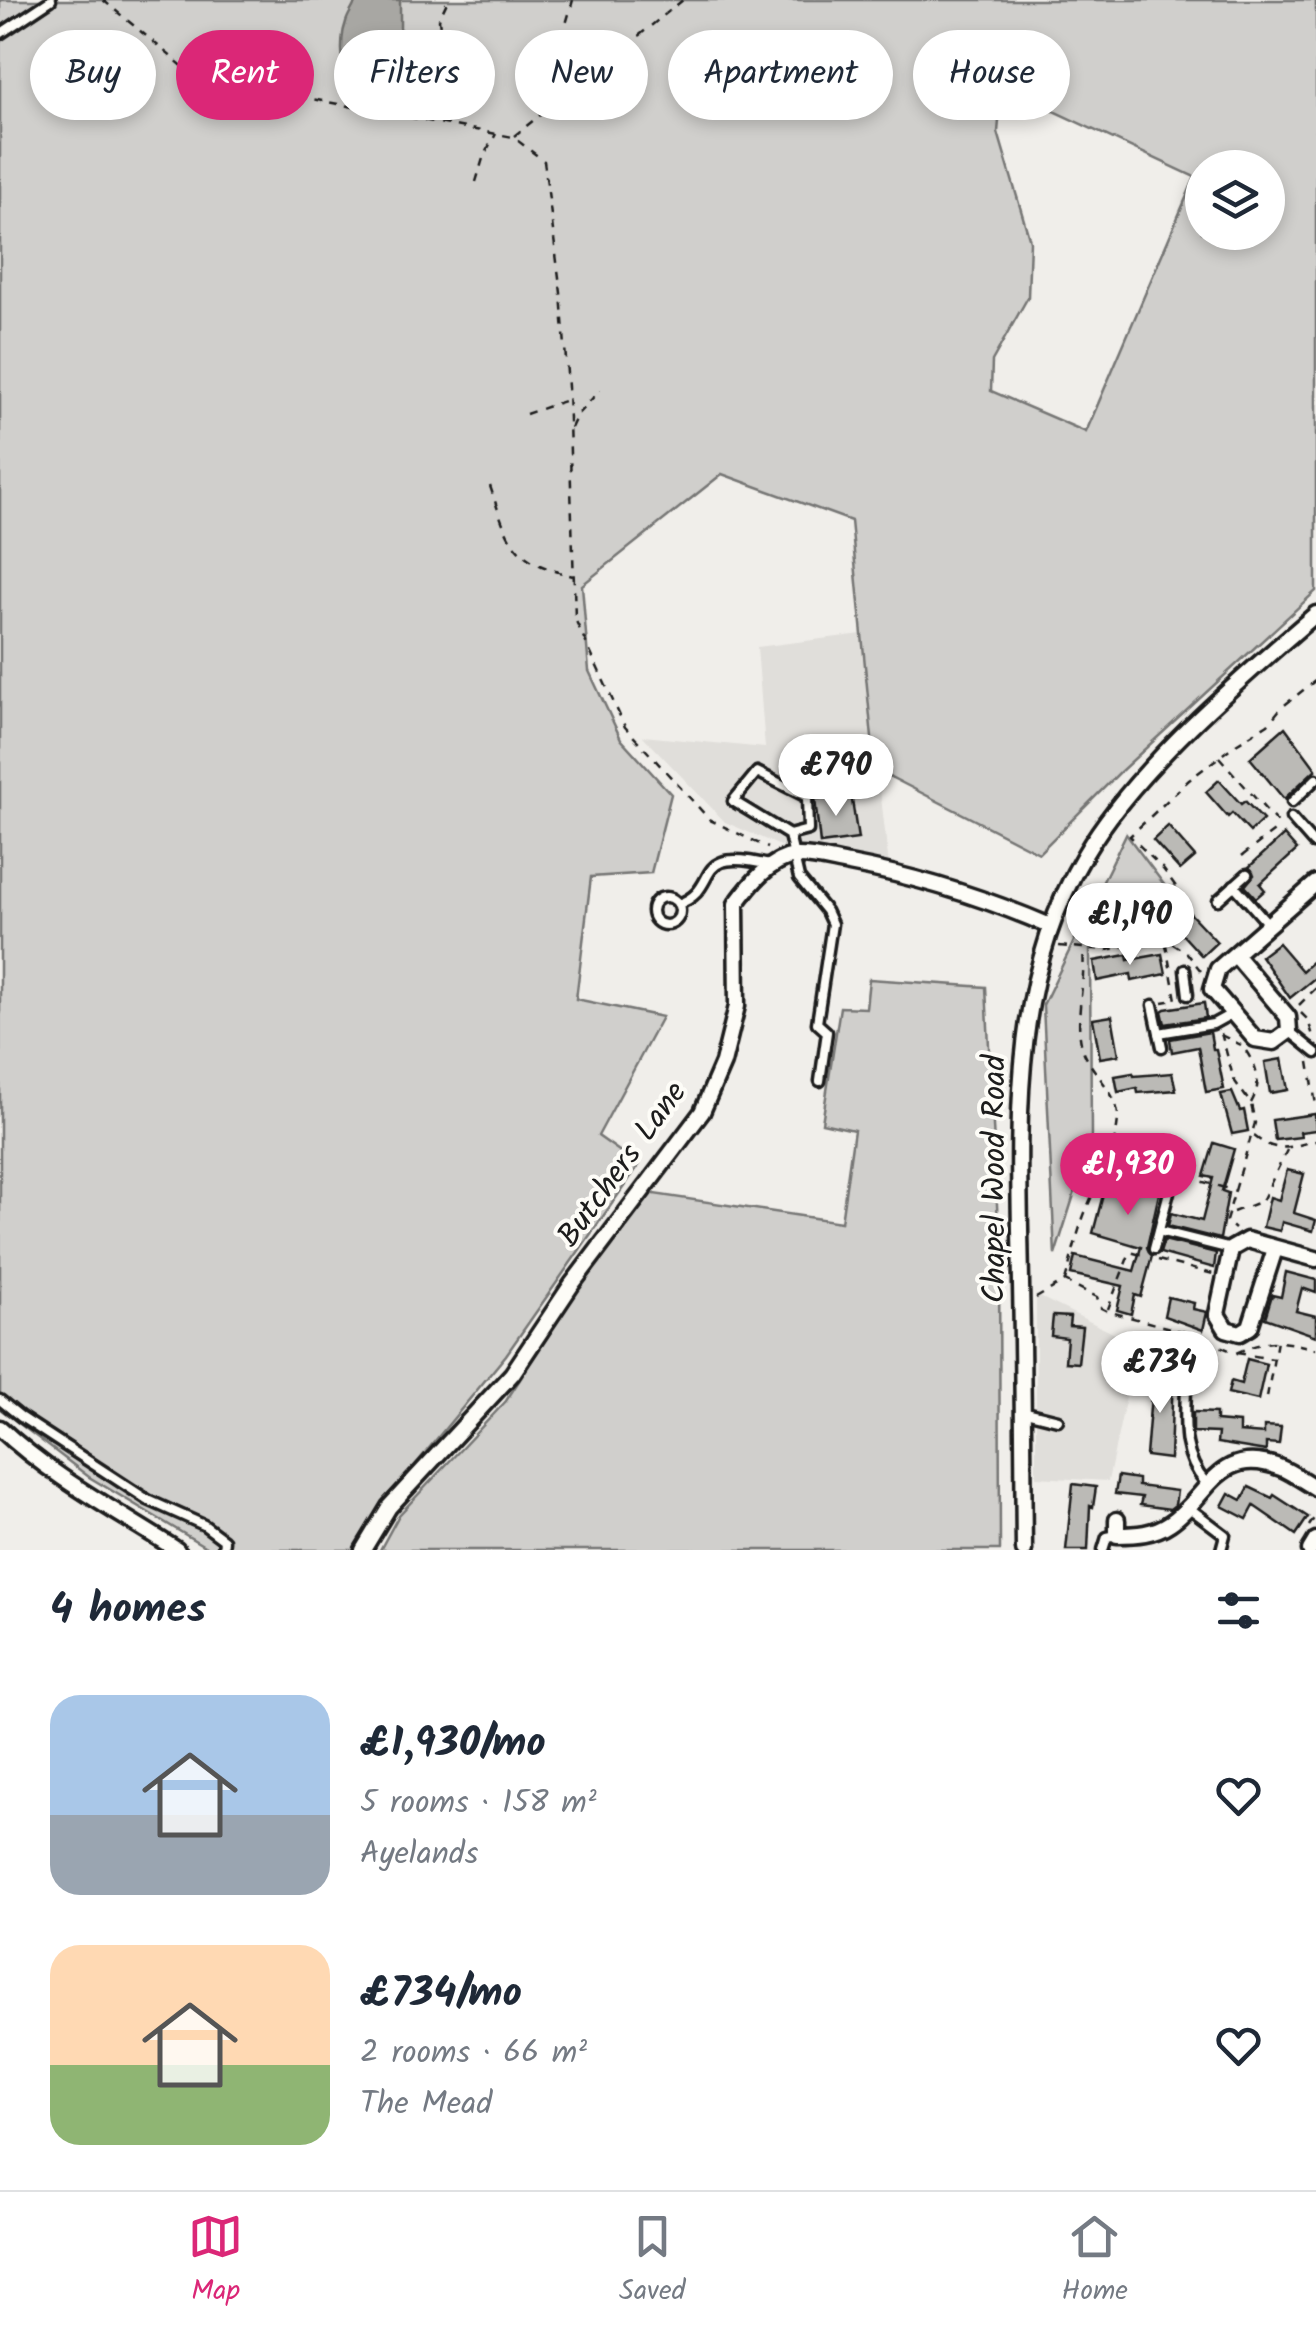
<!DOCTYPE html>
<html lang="en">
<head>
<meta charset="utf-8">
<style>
	:root { --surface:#fff; --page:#f6f6f7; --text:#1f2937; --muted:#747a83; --line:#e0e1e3; --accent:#db2777 }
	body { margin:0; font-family:Kalam,sans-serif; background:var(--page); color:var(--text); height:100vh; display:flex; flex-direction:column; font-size:38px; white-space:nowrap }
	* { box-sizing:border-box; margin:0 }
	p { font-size:32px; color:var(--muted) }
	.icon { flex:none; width:55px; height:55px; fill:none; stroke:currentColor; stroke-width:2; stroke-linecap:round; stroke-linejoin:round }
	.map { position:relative; height:1550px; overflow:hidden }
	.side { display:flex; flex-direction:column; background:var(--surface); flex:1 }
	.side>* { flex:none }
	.top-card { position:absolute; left:30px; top:30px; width:1258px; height:90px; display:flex; gap:20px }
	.buttons { position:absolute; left:1185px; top:150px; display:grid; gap:20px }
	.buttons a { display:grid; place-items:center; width:100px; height:100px; border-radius:50%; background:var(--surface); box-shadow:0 5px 15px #0003; font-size:50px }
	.price { position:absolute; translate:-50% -85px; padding:0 22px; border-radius:35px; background:#fff; color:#222; font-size:32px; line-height:65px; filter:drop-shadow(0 2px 5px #0008) }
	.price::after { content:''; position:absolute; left:50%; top:60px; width:30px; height:22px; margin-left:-15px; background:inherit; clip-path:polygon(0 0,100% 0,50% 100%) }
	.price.selected { background:var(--accent); color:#fff }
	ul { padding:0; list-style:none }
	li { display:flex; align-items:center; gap:30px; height:250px; padding:0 50px }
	li span { display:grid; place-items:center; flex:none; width:280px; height:200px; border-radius:30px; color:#555 }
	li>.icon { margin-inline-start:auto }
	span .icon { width:120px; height:120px; fill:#fffc; stroke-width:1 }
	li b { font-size:42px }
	h2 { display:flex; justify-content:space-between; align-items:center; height:120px; padding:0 50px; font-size:42px }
	.chip { padding:0 35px; border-radius:45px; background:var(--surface); box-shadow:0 5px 15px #0003; font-size:35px; line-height:90px }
	.chip.selected { background:var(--accent); color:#fff }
	.tab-bar { display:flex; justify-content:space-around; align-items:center; height:140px; border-top:2px solid var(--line); background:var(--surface); font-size:28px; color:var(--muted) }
	.tab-bar a { display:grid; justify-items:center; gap:5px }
	.tab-bar .selected { color:var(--accent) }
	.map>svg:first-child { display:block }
</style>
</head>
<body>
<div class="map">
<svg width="1316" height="1550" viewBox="0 0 1316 1550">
	<rect width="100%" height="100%" fill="#f0eeea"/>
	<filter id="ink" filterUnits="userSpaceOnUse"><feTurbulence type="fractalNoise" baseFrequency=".01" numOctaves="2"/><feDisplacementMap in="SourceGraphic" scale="20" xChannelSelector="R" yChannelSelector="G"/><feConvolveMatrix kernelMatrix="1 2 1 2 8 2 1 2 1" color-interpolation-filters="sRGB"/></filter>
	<g filter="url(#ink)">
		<g fill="#e0deda">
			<polygon points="862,634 889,866 787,849 725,822 643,736 765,748 757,647"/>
			<polygon points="1036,1295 1137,1345 1108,1481 1036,1477"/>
		</g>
		<g fill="#d0cfcc" stroke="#767674" stroke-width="2.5" fill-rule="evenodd">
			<path d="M0 0H1316V591L1120 772 1039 853 875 769 851 521 722 474 582 585 589 671 621 739 671 794 651 873 591 877 576 999 662 1017 598 1136 639 1165 506 1355 378 1510 355 1550H211L89 1477 0 1409ZM1002 87 1195 177 1086 432 991 391 992 361 1028 297 1030 241 998 132ZM1202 168H1268V232H1202Z"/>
			<polygon points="1126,834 1169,891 1146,934 1090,944 1091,1141 1055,1255 1043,1005"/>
			<polygon points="869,979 986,987 999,1244 1000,1550 380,1550 399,1515 506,1401 641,1192 841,1222 854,1130 822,1123 840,1007 866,1008"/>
		</g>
		<path fill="#a8a7a3" stroke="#706f6d" stroke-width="2.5" d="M356 0H400V48L387 64 382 87 372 96 352 95C343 75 338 44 346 22 348 14 354 8 356 0Z"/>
		<g fill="#bbbab6" stroke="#1c1c1c" stroke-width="2.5">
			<polygon points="1285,727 1316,769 1284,799 1250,758"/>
			<polygon points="1219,780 1241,804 1245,801 1263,820 1250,832 1232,813 1228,817 1206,792"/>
			<polygon points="851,794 858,839 820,844 815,799"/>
			<polygon points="1168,826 1195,857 1180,870 1153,840"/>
			<polygon points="1284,835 1297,850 1260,884 1265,890 1256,898 1245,886 1254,875 1249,867"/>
			<polygon points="1184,907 1217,942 1202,956 1170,921"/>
			<polygon points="1278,943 1302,971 1316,958 1316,977 1290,998 1261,956"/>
			<polygon points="1162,954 1166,974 1132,981 1131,974 1097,981 1094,961 1127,955 1128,960"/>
			<polygon points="1204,1003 1206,1018 1165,1024 1162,1011 1165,1009"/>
			<polygon points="1112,1016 1119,1055 1100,1058 1093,1019"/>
			<polygon points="1210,1032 1213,1049 1216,1049 1224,1089 1206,1092 1198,1047 1172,1052 1170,1039"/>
			<polygon points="1282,1059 1288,1090 1270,1093 1265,1062"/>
			<polygon points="1133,1073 1134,1076 1172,1073 1176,1090 1138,1093 1137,1088 1118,1092 1115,1076"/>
			<polygon points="1232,1092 1240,1111 1244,1110 1248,1131 1232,1134 1221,1094"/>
			<polygon points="1315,1114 1316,1130 1300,1132 1301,1137 1275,1140 1272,1120"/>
			<polygon points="1122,1141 1176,1156 1173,1169 1165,1167 1147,1247 1152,1256 1141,1297 1135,1295 1131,1314 1117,1310 1123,1286 1071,1274 1075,1256 1134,1271 1141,1247 1093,1233 1109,1172 1113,1173"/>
			<polygon points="1214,1143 1234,1149 1222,1191 1228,1193 1220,1239 1168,1226 1171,1213 1202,1221 1213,1178 1204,1176"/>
			<polygon points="1287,1170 1304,1174 1294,1213 1316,1220 1313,1231 1282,1222 1280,1231 1263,1227 1270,1197 1279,1200"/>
			<polygon points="1164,1240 1216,1253 1214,1268 1160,1253"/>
			<polygon points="1286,1272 1316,1280 1316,1293 1302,1288 1296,1311 1316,1316 1316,1336 1265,1318 1272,1295 1281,1297"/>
			<polygon points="1168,1297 1194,1303 1193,1309 1207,1312 1203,1330 1164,1316"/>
			<polygon points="1053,1316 1070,1317 1069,1326 1082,1327 1078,1363 1065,1362 1067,1338 1051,1336"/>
			<polygon points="1247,1359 1266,1364 1258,1400 1228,1393 1231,1381 1241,1384"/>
			<polygon points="1153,1371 1173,1373 1170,1459 1146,1456"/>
			<polygon points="1193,1412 1216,1413 1216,1421 1239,1423 1239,1432 1264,1434 1264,1426 1281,1427 1279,1444 1266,1443 1266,1451 1217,1443 1218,1433 1193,1432"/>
			<polygon points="1118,1476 1138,1479 1138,1486 1177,1491 1175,1505 1170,1509 1140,1505 1142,1497 1115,1494"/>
			<polygon points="1073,1484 1096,1487 1093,1507 1090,1506 1088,1550 1066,1550"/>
			<polygon points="1249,1487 1272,1498 1274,1495 1308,1517 1296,1535 1254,1506 1247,1519 1222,1506 1229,1493 1242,1500"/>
		</g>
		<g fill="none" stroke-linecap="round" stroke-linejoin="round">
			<g stroke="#1c1c1c" stroke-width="15">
				<g id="lane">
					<polyline points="0,34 51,0"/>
					<polyline points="1292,802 1316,779"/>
					<polyline points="1291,818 1313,843 1316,841"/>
					<polyline points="789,835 808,830 807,797 757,772 733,801 789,835 799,878 826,911 832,924 817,1023 827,1032 820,1081"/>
					<polyline points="1234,885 1269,925"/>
					<circle cx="666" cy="911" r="14"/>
					<polyline points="1218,900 1247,874"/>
					<path d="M678 904C723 889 688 845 769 865"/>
					<polyline points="1185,970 1188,995"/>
					<polyline points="1153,1005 1162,1047"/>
					<polyline points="1289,1031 1316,1053"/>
					<polyline points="1159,1033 1213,1024 1233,1013"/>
					<polyline points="1159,1231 1231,1249"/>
					<polyline points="1154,1249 1169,1192"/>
					<path d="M1186 1388C1185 1423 1181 1455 1206 1483"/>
					<polyline points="0,1400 21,1417 148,1500 204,1525 224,1540 223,1550"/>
					<polyline points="1022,1411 1058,1420"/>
					<polyline points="1188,1507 1225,1535 1221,1550"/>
					<polyline points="1103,1550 1107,1537 1117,1535"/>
				</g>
			</g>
			<g stroke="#1c1c1c" stroke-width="21">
				<g id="street">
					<polyline points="1236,956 1288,1017 1289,1031 1274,1042 1255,1039 1212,989 1218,969 1316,883"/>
					<polyline points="1275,1249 1250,1327 1240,1333 1226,1329 1217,1314 1231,1249 1247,1240 1316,1259"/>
					<path d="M0 1428C53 1478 117 1511 177 1550"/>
					<path d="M1117 1520V1535C1136 1535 1154 1534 1170 1523 1208 1498 1218 1443 1281 1468 1293 1473 1305 1482 1316 1488"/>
					<path d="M363 1550 389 1507 512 1374 572 1284 702 1112 723 1063 737 1006 736 904C750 885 770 859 795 856 813 855 832 861 849 864 919 877 985 898 1050 926"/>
					<path d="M1024 1550C1023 1461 1023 1372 1021 1284 1019 1137 1007 986 1085 854 1134 770 1241 678 1316 614"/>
					<polyline points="1310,1550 1316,1540"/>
				</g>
			</g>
			<g stroke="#1c1c1c" stroke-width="2.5" stroke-dasharray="8 8" stroke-linecap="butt">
				<polyline points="103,0 186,69 285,94 513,137 544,161 561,293 568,387 575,619 625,727 710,820 768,848"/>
				<polyline points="540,114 573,0"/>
				<polyline points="437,120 446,81 439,19 448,0"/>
				<polyline points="514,136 683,0"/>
				<polyline points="476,182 484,155 496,134"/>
				<polyline points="526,414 567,400"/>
				<polyline points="571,428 577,415 600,390"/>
				<path d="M490 486C509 542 510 560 573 576"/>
				<polyline points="1219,757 1280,826"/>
				<polyline points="1242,856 1278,828"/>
				<polyline points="1059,946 1107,950 1165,939 1176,1000 1163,1002"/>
				<polyline points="1201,971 1187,953 1165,939 1162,921 1183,896 1163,869 1130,836 1189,780 1236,744 1268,724 1281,708 1316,680"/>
				<polyline points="1299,1005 1316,988"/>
				<polyline points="1301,1013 1308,1020 1313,1036"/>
				<polyline points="1221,1033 1234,1080 1251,1104 1255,1123 1226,1221 1235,1229"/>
				<polyline points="1221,1035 1241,1045"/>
				<path d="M1246 1051C1258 1069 1262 1084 1251 1103"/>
				<polyline points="1309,1062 1316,1105"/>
				<path d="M1254 1136C1278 1155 1290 1146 1316 1141"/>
				<polyline points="1110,1156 1236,1191"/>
				<polyline points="1233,1212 1262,1201 1287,1150"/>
				<polyline points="1158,1260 1213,1274"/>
				<path d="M1065 1281C1071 1261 1075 1241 1082 1221 1093 1188 1116 1154 1118 1118 1119 1091 1086 1070 1081 1043 1075 1015 1086 980 1083 950"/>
				<path d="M1036 1298 1065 1281 1097 1297 1101 1308 1107 1311 1192 1334 1236 1353C1271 1338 1280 1340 1316 1349"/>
				<polyline points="1108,1309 1130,1252 1145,1256"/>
				<polyline points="1237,1353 1273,1359"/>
				<polyline points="1267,1397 1277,1341"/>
				<polyline points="1309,1526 1316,1515"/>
			</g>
			<use href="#lane" stroke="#fdfcf7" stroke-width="8"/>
			<use href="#street" stroke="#fdfcf7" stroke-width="14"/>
		</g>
	</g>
	<g text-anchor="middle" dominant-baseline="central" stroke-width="8" stroke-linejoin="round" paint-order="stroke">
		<g font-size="32" fill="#1c1c1c" stroke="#fdfcf7">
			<text transform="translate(623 1165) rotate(-54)">Butchers Lane</text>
			<text transform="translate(995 1179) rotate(-90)">Chapel Wood Road</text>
		</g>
	</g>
</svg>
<div class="buttons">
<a><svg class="icon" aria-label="layers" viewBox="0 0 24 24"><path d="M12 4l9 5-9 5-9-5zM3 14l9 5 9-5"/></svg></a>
</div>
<b class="price" style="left:836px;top:819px">£790</b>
<b class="price" style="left:1130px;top:968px">£1,190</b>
<b class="price selected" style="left:1128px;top:1218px">£1,930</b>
<b class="price" style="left:1160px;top:1416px">£734</b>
<div class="top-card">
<a class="chip">Buy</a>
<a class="chip selected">Rent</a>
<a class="chip">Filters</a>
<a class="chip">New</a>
<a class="chip">Apartment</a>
<a class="chip">House</a>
</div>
</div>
<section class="side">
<h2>4 homes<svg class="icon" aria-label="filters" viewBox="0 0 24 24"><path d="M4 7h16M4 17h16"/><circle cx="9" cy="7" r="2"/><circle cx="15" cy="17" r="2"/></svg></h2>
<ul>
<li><span style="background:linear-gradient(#a9c7e8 60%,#9aa5b1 0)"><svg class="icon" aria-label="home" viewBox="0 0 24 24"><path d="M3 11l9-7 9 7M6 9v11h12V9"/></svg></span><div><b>£1,930/mo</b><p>5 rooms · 158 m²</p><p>Ayelands</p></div><svg class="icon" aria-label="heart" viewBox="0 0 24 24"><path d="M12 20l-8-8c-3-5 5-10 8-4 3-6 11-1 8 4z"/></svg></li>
<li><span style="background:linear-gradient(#ffd9b3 60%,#8fb573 0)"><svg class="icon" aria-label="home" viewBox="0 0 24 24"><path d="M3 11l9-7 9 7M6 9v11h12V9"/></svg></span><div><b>£734/mo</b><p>2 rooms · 66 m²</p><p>The Mead</p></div><svg class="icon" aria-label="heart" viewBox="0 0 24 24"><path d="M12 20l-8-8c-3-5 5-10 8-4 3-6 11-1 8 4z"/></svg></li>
</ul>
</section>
<nav class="tab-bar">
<a class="selected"><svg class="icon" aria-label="map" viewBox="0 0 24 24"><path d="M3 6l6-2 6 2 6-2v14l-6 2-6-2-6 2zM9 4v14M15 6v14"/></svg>Map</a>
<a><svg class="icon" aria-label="saved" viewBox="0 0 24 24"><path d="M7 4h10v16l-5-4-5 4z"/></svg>Saved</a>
<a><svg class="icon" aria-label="home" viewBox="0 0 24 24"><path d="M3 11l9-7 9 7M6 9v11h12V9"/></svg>Home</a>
</nav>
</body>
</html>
